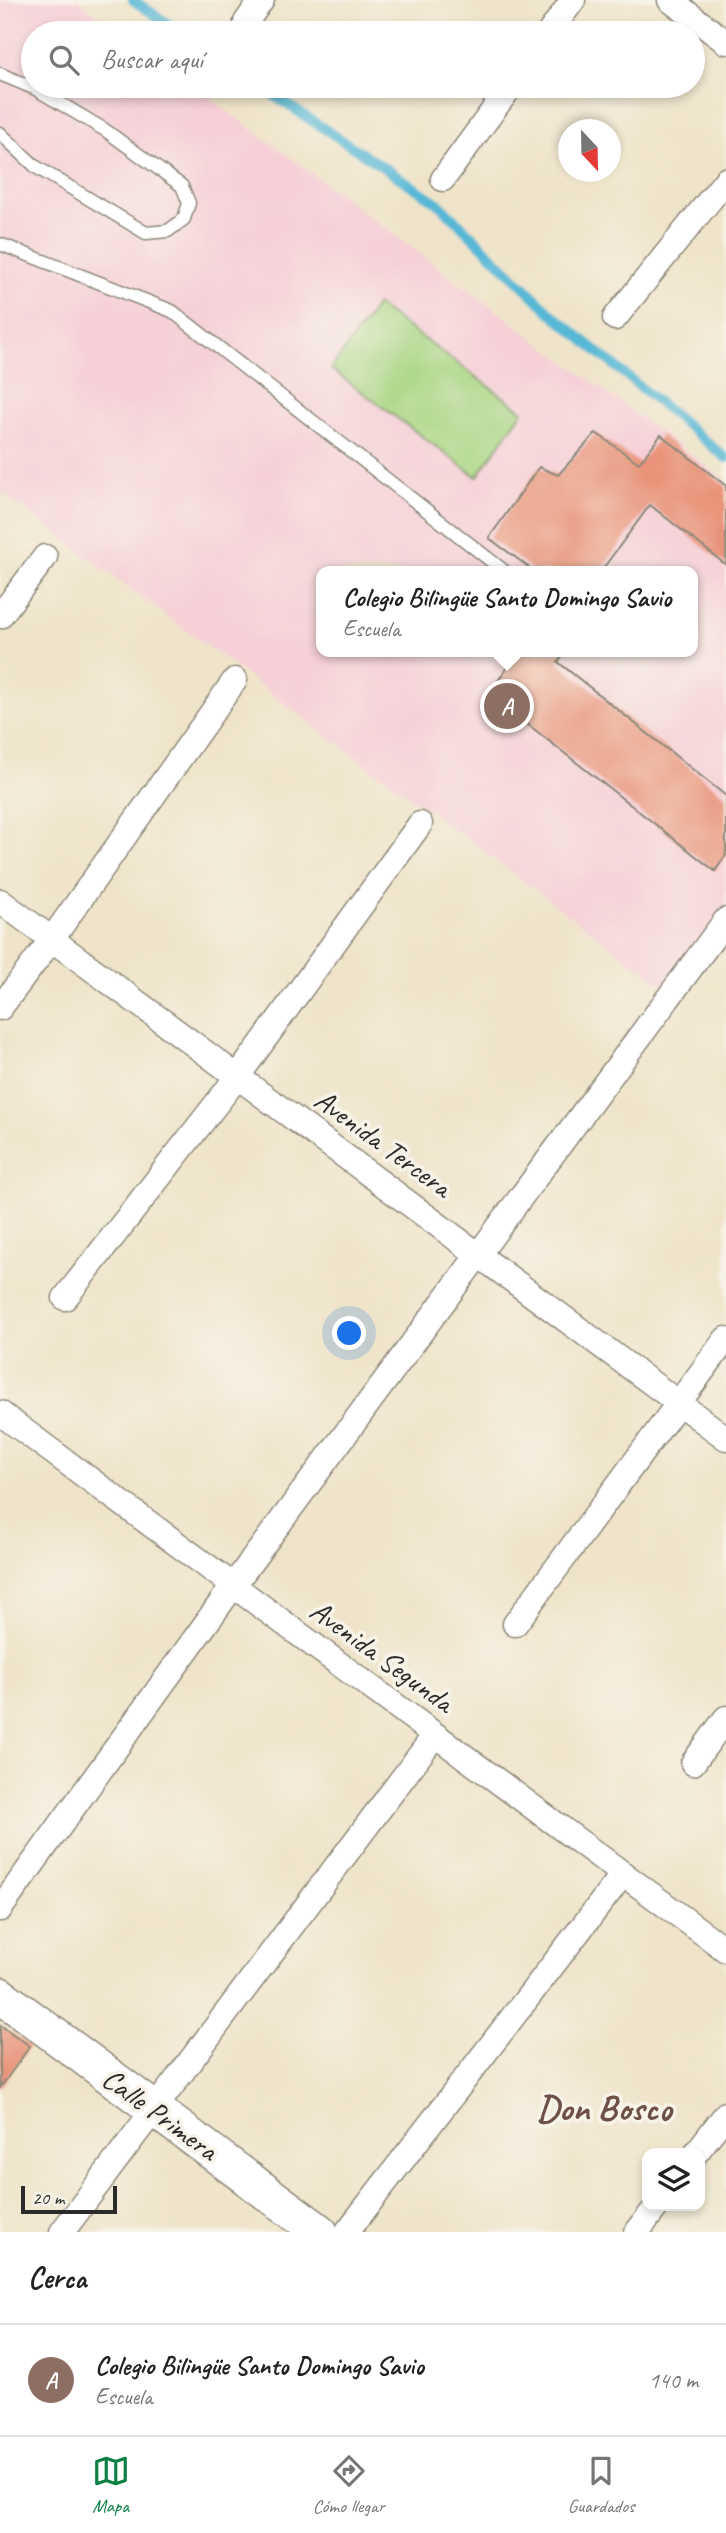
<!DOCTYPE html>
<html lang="es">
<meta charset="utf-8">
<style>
:root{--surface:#fff;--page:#f2f2f2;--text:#222;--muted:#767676;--line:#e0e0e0;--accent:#0b8043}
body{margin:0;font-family:Caveat,sans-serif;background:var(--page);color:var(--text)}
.controls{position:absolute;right:21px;bottom:21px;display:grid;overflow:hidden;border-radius:14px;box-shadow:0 4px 10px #0003}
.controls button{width:63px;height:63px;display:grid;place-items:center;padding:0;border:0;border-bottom:2px solid var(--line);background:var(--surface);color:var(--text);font:35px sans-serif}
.compass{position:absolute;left:558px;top:119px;width:63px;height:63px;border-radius:50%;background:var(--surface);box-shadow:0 4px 10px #0003;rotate:158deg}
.scale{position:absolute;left:21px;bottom:18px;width:96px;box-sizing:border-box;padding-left:7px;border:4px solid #2b2b2b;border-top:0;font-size:19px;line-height:24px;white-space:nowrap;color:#2b2b2b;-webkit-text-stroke:5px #f7f3e8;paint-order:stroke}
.you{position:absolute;left:350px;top:1334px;width:24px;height:24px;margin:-18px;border:5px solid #fff;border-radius:50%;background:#1a73e8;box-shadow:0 0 0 10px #1a73e833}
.badge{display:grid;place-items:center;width:46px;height:46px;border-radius:50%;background:var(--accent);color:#fff;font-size:23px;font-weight:700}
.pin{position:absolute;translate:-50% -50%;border:4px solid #fff;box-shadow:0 2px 7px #0006}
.popup{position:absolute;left:316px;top:566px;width:382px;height:91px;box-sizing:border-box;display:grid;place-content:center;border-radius:14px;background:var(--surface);filter:drop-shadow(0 2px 5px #0005);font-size:23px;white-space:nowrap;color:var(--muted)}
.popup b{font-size:26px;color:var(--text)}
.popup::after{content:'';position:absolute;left:50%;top:100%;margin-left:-14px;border:14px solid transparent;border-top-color:var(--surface)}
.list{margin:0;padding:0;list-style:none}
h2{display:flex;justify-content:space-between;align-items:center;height:91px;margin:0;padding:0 28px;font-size:30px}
h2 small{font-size:23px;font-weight:400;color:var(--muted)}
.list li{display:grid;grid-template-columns:46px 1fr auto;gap:21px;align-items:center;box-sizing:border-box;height:112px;padding:0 28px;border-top:2px solid var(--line)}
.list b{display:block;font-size:26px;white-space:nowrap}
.list p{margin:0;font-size:23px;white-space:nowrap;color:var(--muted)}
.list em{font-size:23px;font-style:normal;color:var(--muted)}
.icon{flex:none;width:38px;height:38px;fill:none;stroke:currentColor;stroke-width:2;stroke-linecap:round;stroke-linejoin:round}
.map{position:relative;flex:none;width:726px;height:2232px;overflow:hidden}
.search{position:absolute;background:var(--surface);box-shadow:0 4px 10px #0003;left:21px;right:21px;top:21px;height:77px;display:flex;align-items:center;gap:18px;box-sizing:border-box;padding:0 24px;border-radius:38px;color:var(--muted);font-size:26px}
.sheet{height:203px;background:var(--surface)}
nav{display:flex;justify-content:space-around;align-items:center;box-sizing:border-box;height:98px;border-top:2px solid var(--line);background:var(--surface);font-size:19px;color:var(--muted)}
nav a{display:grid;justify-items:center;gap:4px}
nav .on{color:var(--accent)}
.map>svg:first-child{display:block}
</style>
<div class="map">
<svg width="726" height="2232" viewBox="0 0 726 2232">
<rect width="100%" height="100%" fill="#f7f3e8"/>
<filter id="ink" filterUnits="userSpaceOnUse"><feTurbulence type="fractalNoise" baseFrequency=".0143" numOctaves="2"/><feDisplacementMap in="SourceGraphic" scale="14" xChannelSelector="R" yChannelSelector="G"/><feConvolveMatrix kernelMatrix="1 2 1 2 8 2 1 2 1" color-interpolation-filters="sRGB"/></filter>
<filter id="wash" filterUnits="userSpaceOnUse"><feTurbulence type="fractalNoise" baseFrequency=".00686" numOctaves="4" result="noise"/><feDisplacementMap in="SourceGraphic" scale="28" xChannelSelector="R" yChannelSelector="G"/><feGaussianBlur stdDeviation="1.57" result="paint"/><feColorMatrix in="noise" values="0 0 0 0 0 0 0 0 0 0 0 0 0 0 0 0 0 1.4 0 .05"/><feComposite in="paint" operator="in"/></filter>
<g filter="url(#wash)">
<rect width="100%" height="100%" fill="#efe4c9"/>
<path fill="#f6cfd7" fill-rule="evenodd" d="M0,0H78L123,33H33V86H194L726,481V921L668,989L0,492ZM322,571H692V652H322Z"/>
<polygon fill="#a9d683" stroke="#6a8057" stroke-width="2" points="377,305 523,411 477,477 331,369"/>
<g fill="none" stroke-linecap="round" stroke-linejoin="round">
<g stroke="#57b8d5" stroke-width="10">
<polyline points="133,0 182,33"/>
<polyline points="259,86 438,203 552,314 726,458"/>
</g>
</g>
<g id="blocks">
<g fill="#e9947a">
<polygon points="596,433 639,463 661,435 726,486 726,565 650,505 601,571 534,571 489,538 539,467 558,475"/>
<polygon points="518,652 566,652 558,662 726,796 726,855 715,871 489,694"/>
<polygon points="0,2025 30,2046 0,2088"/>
</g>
</g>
</g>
<g filter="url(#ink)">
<use href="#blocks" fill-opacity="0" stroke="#8d887a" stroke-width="2"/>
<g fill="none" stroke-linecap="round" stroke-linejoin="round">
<defs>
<g id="lane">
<polyline points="0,74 36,89 105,130 182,186 189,203 184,219 168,231 146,233 36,167 0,133"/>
<polyline points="0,244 172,311 504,571"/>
</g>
<g id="street">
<polyline points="670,0 726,42"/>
<polyline points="246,22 262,0"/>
<polyline points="549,33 573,0"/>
<polyline points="443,179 511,86"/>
<polyline points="615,318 726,180"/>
<polyline points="0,616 45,557"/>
<polyline points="0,901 726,1438"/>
<polyline points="0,1008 52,939 235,680"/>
<polyline points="65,1298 238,1076 420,824"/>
<polyline points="0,1413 726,1950"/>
<polyline points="515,1624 726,1339"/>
<polyline points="693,1763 726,1718"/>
<polyline points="0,1909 233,1586 726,920"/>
<polyline points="696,2153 726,2114"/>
<polyline points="62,2232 435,1735"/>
<polyline points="347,2232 623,1874"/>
<polyline points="637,2232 657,2206"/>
</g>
<polyline id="secondary" points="0,1995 320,2232"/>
</defs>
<use href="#lane" stroke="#8d887a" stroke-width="15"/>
<use href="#street" stroke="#8d887a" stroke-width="27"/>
<use href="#secondary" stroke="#8d887a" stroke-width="38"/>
<use href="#lane" stroke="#fff" stroke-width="12"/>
<use href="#street" stroke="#fff" stroke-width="24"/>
<use href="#secondary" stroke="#fff" stroke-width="35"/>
</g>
</g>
<g text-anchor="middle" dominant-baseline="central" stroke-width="7" stroke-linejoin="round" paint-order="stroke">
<g font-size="30" fill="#2b2b2b" stroke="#f7f3e8">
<text transform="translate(383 1143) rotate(36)">Avenida Tercera</text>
<text transform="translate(382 1656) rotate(36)">Avenida Segunda</text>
<text transform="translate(160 2114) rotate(36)">Calle Primera</text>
</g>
<g font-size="37" font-weight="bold" fill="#6e5047" stroke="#f7f3e8">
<text x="604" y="2107">Don Bosco</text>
</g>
</g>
</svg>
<div class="controls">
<button><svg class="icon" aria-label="layers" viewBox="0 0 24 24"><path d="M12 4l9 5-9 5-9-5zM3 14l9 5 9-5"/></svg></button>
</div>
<svg class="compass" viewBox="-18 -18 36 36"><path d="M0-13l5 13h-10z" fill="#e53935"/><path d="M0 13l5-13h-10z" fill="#767676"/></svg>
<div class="scale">20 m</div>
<div class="you"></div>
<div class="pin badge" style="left:507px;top:706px;background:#8d6e63">A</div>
<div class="popup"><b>Colegio Bilingüe Santo Domingo Savio</b>Escuela</div>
<div class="search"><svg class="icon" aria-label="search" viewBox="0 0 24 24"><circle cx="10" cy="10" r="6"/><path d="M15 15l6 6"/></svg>Buscar aquí</div>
</div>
<section class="sheet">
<h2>Cerca<small></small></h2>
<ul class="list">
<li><span class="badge" style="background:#8d6e63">A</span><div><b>Colegio Bilingüe Santo Domingo Savio</b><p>Escuela</p></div><em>140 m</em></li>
</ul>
</section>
<nav>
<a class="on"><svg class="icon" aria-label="map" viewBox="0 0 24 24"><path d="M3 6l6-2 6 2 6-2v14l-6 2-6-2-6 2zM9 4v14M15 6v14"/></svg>Mapa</a>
<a><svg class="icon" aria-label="directions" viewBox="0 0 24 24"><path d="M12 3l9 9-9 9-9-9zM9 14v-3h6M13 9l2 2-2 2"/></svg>Cómo llegar</a>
<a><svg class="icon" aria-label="saved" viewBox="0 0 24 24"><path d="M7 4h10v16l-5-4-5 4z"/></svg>Guardados</a>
</nav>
